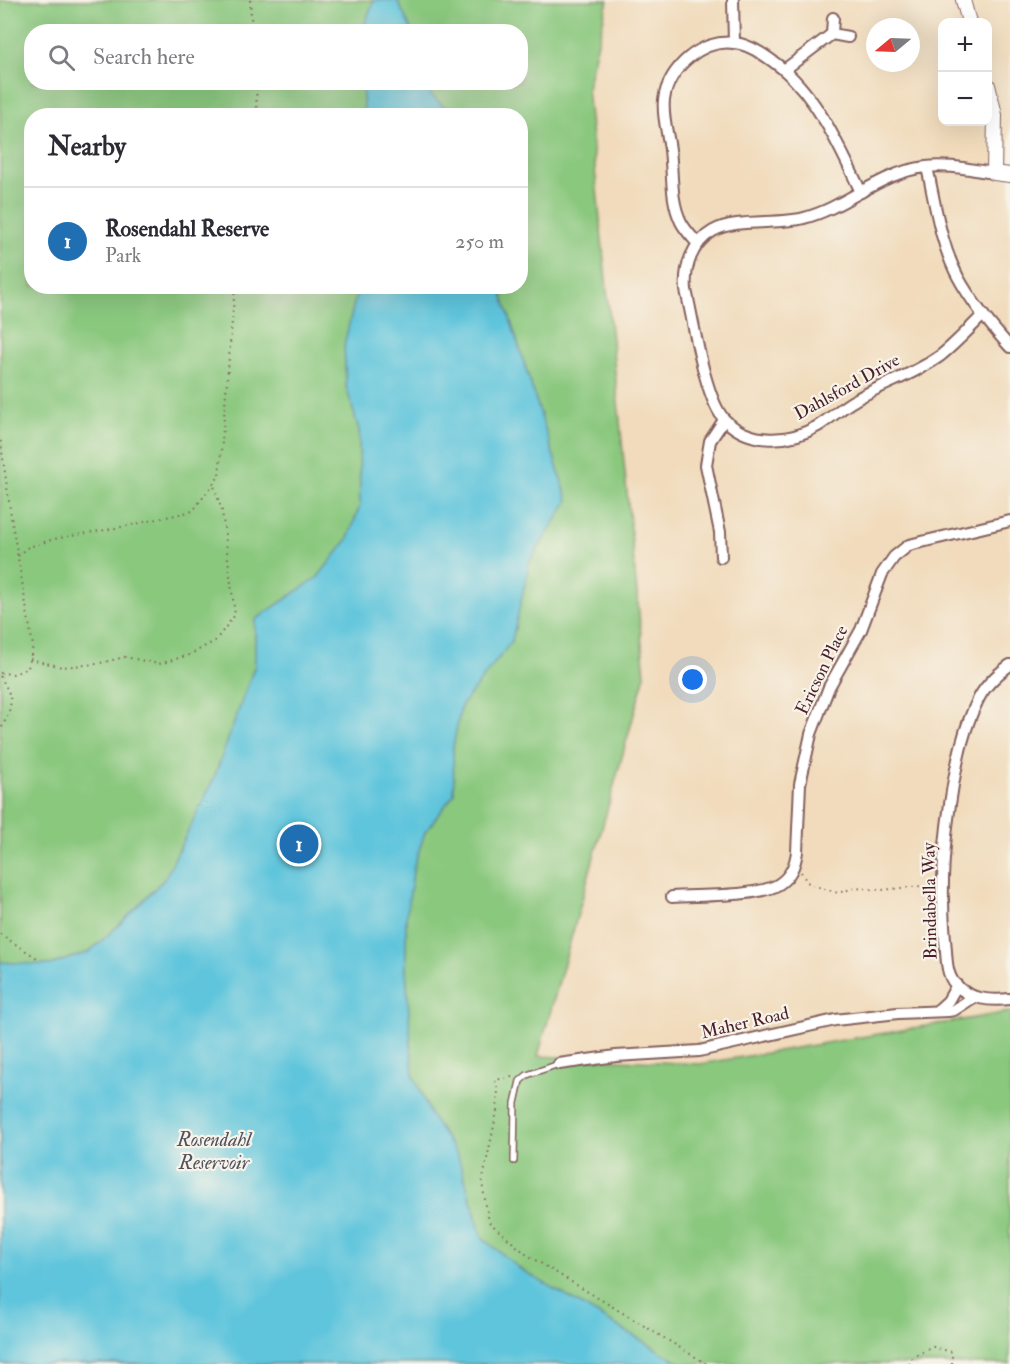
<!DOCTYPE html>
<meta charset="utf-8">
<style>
:root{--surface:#fff;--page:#f2f2f3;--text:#2b2b33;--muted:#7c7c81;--line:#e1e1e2;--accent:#1f6fb2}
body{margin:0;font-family:"IM FELL Double Pica",serif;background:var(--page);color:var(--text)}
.controls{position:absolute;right:18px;top:18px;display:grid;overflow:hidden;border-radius:12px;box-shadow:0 6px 24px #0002}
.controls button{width:54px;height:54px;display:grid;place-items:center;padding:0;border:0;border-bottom:2px solid var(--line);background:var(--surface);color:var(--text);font:30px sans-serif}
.compass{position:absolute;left:866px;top:18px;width:54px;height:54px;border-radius:50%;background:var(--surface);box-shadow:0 6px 24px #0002;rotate:251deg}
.you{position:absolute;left:693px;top:680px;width:21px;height:21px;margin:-15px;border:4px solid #fff;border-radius:50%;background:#1a73e8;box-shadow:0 0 0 9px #1a73e833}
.badge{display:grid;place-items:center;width:39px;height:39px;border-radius:50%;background:var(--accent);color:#fff;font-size:20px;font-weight:700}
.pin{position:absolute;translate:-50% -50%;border:3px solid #fff;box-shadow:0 2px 6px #0006}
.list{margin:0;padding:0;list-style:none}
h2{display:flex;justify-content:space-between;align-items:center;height:78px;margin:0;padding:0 24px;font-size:26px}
h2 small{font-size:20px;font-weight:400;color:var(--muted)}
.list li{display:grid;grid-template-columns:39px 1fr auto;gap:18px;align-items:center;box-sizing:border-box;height:108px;padding:0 24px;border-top:2px solid var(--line)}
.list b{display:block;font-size:22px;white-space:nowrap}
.list p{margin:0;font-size:20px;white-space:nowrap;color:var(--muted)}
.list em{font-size:20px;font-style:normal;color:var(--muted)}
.icon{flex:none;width:33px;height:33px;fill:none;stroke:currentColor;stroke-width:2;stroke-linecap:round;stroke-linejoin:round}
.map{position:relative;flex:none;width:1010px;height:1364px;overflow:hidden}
.search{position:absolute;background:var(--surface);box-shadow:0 6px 24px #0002;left:24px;top:24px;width:504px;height:66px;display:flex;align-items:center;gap:15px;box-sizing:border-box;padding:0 21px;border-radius:24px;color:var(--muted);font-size:22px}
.panel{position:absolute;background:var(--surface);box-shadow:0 6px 24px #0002;left:24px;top:108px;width:504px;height:186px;border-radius:24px}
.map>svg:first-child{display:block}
</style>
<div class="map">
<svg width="1010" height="1364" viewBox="0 0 1010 1364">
<rect width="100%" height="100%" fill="#f7f3e8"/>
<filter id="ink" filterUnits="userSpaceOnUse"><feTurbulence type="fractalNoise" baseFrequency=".0167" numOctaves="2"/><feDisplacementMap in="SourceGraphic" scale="12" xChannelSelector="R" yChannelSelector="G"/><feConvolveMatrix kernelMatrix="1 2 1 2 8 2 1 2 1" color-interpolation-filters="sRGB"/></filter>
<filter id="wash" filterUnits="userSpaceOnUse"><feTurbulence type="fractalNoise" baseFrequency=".008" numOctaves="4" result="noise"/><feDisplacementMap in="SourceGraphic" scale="24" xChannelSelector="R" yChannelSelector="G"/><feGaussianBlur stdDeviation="1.35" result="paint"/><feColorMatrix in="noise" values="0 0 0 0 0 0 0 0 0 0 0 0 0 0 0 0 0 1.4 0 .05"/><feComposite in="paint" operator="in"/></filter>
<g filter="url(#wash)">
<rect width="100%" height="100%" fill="#f1dbbc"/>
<path fill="#8ac87e" stroke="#6a7454" stroke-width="1.5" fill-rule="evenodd" d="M0,0H608L587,88L645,675L538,1056L700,1064L1010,1012V1364H0ZM32,32H520V82H32ZM32,116H520V286H32Z"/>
<g fill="#5ec5dc" stroke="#547284" stroke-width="1.5">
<polygon points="374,0 397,0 412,31 362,31"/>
<polygon points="362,83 428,83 431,95 453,115 364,115"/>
<polygon points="358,287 500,287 568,501 530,561 512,641 461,706 453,747 454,794 425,832 414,866 406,919 406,969 413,1074 431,1116 458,1156 482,1237 520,1269 682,1364 0,1364 0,962 50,965 89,952 123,921 165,878 214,778 255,665 255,620 318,577 348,539 360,505 359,430 346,386 344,345"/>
</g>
</g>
<g filter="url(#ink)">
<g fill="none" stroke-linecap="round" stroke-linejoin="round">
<defs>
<polyline id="service" points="514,1161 515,1103 520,1081 527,1075 559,1064"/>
<g id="minor">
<polyline points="733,0 734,43"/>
<polyline points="833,18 832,34 848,37"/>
<polyline points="784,70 832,34"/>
<path d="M927,167C935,203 940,243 958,277C972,303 991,326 1010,347"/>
<path d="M698,244C692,237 685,230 681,222C670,200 673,173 670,150C668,133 662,117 664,100C668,68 702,38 735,43C752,45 770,59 783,69C819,100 841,150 861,192"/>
<path d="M983,315C969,329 955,344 940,356C914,375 882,384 855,400C842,407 831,418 818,426C789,443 750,445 725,420C705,401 693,319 686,290C684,267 692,243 713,231C735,218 778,225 804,218C847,207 880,172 926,167C948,164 972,170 994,173"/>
<polyline points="721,557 720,532 706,465 710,441 724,420"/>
<path d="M1010,665C996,675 984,686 977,702C964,728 958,757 953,785C944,839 940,885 945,940C947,954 945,973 955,984C970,1000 990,1001 1010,999"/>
<path d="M672,897C697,895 760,897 779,884C791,876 795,865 797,852L800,784L811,734L829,687L861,630L882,574L894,557L909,545L1010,521"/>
<polyline points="937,1011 948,1001 957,985"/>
<polyline points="559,1064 616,1056 699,1051 835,1020 898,1013 948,1011 954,1010 974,997"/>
</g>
<g id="tertiary">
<polyline points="963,0 969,22"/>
<polyline points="988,85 995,115 994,173 1010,175"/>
</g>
</defs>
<use href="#service" stroke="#84615e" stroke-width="8"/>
<use href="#minor" stroke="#84615e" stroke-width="14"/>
<use href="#tertiary" stroke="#84615e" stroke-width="16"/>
<g stroke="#84615e" stroke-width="2" stroke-dasharray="1.5 4.5" stroke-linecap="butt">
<polyline points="250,0 252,32"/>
<polyline points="256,82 257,116"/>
<polyline points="18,556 26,548 54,539 122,527 193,511 219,476 235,286"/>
<polyline points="30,659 62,667 96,664 125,657 159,664 189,655 215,641 235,615 222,511 213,483"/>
<polyline points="0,673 14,674 28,668 33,646 12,523 0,437"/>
<path d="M0,676C15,701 13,705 0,731"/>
<polyline points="801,872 807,882 812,885 838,893 854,888 882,890 921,886 934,889"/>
<polyline points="0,934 37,958"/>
<polyline points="512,1077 495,1080 498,1089 497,1111 482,1183 489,1222 527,1255 707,1364"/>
<polyline points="909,1364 913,1357 933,1347 952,1352 952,1364"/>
</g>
<use href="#service" stroke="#fff" stroke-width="5"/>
<use href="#minor" stroke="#fff" stroke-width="10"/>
<use href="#tertiary" stroke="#fff" stroke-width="14"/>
</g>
</g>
<g text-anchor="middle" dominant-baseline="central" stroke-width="4.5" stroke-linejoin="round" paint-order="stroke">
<g font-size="18" fill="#4a1f2b" stroke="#f7f3e8">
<text transform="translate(847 387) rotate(-29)">Dahlsford Drive</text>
<text transform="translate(822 670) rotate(-64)">Ericson Place</text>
<text transform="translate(930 901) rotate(-91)">Brindabella Way</text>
<text transform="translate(745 1023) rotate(-13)">Maher Road</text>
</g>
<g font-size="20" font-style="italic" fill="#505160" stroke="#f7f3e8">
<text x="214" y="1139">Rosendahl<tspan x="214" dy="23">Reservoir</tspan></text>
</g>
</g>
</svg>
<div class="controls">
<button>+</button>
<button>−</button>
</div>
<svg class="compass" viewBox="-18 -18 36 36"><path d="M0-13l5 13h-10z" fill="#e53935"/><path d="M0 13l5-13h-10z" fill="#7c7c81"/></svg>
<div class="you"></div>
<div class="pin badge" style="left:299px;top:844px">1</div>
<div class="search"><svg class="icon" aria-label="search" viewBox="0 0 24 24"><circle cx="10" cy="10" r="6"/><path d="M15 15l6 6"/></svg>Search here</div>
<section class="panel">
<h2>Nearby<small></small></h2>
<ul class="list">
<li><span class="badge">1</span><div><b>Rosendahl Reserve</b><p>Park</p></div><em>250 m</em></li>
</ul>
</section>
</div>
